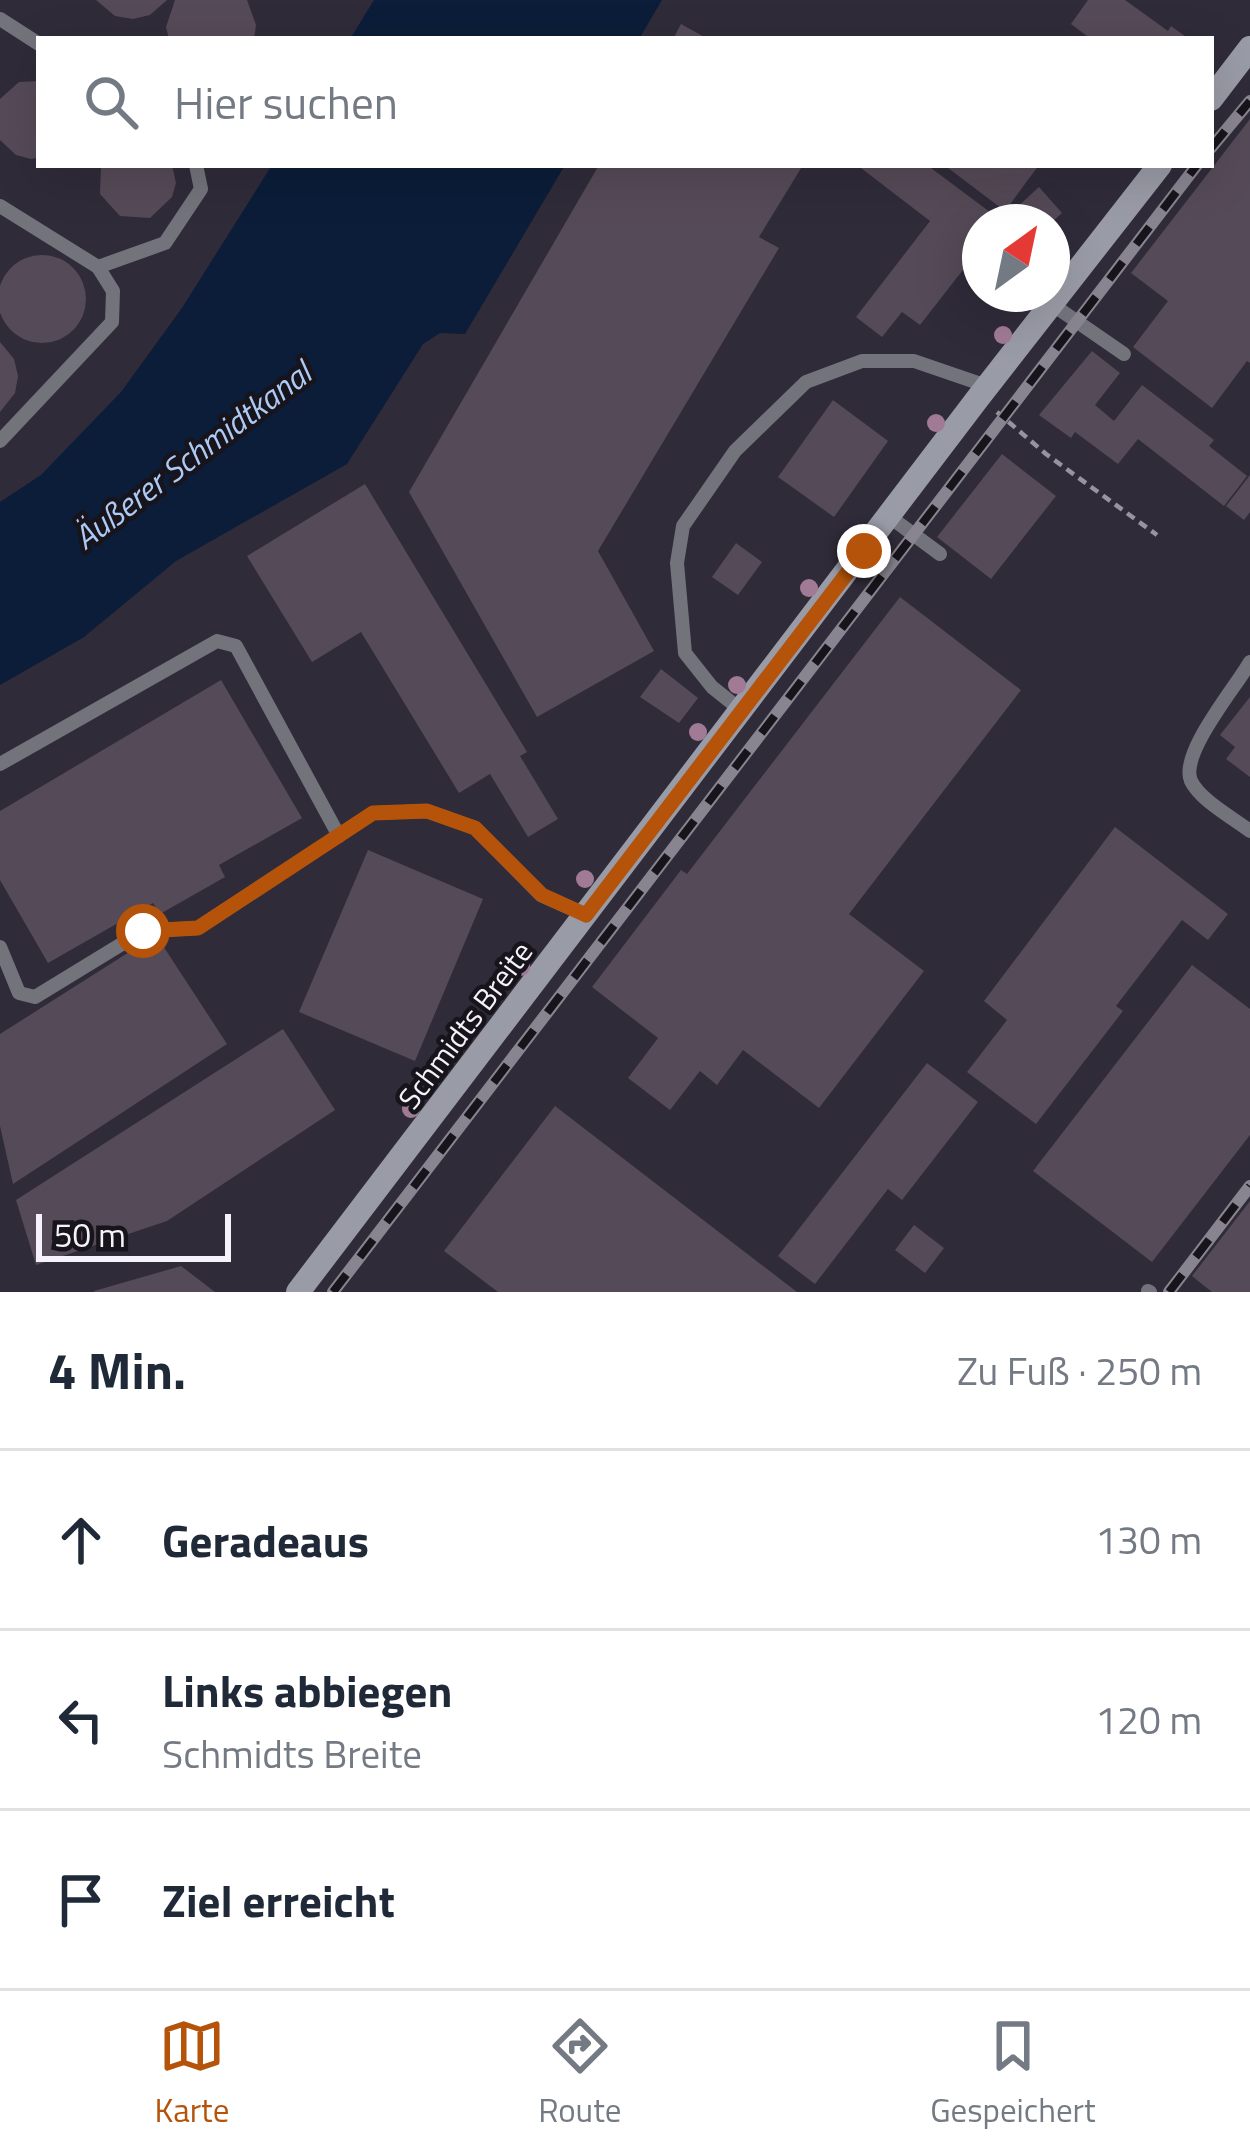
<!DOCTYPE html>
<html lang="de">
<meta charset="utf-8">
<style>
:root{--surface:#fff;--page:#f6f6f7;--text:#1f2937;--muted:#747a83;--line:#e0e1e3;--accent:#b45309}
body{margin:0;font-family:"Titillium Web",sans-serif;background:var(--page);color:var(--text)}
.compass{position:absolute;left:962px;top:204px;width:108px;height:108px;border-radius:50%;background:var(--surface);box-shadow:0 12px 48px #0002;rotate:33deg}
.scale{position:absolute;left:36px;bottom:30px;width:195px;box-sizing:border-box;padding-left:12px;border:6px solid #f5f2fb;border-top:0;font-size:33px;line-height:42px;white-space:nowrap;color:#f5f2fb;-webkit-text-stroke:9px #17151b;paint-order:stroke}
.stop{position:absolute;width:36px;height:36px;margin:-27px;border:9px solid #b45309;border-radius:50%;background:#fff}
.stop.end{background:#b45309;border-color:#fff;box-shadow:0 3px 12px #0008}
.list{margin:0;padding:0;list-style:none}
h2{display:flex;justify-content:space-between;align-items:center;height:156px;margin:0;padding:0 48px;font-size:51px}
h2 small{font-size:39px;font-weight:400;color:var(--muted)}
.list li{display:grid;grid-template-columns:78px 1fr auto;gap:36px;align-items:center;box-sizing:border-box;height:180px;padding:0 48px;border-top:3px solid var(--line)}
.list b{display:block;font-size:45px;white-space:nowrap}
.list p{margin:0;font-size:39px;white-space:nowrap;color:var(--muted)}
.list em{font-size:39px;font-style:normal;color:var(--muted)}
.icon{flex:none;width:66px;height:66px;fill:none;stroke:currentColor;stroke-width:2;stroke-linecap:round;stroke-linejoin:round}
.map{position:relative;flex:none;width:1250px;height:1292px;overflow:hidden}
.search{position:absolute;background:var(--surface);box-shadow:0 12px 48px #0002;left:36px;right:36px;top:36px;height:132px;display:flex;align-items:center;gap:30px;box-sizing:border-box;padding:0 42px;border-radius:0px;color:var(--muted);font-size:45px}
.sheet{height:696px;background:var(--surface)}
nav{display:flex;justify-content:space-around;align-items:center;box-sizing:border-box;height:168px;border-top:3px solid var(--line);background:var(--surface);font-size:33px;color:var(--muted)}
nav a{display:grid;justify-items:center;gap:6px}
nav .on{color:var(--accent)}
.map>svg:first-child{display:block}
</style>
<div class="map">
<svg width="1250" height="1292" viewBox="0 0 1250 1292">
<rect width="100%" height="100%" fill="#302b39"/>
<g fill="#0b1d38">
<polygon points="374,0 662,0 639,39 350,39"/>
<polygon points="272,165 565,165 465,334 440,333 423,344 347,464 176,561 84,637 0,685 0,502 41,475 121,392 182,308"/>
</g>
<g fill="#554a57">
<polygon points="96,0 167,0 150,15 133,19 115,16"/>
<polygon points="175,0 247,0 256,25 254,39 169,39 166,27"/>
<polygon points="1088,0 1125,0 1168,31 1171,26 1189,39 1091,39 1071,24"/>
<polygon points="681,24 708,39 673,39"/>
<polygon points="39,81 39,158 31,159 16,155 0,140 0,99 19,82"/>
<polygon points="1250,119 1250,363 1247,361 1212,408 1133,347 1168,301 1131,273"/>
<polygon points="101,165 172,165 176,183 172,197 150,218 120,216 100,194"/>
<polygon points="599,165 803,165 759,237 779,248 598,551 654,651 537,717 409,492"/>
<polygon points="857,165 927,165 1002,221 1039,187 1062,213 1052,222 980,222 980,248 920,325 902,312 882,337 856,317 930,221"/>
<polygon points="944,165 1039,165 1005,211"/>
<circle cx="42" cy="299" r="44"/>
<polygon points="0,342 14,359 18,376 15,393 0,412"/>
<polygon points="1092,351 1120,373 1095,405 1114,421 1142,385 1214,440 1209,446 1247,476 1224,506 1138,439 1118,464 1075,432 1071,438 1039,415"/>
<polygon points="833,400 888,441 834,517 778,477"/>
<polygon points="1002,454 1056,496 991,579 937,537"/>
<polygon points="1250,475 1250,512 1244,520 1226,506"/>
<polygon points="365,484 527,752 520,756 558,819 528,837 490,774 459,793 361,632 312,662 247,556"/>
<polygon points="736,543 762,562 738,595 712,577"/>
<polygon points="900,597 1021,690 849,914 924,971 819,1108 743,1050 717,1085 700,1071 670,1110 628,1078 658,1038 592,987 681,870 687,874"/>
<polygon points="661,669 698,698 679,723 640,697"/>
<polygon points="221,680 302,818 219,865 225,877 160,914 153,903 48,963 0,880 0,811"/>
<polygon points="1250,697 1250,777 1226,759 1235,747 1220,735"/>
<polygon points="1115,827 1228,914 1208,940 1182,920 1116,1006 1123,1011 1036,1124 967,1072 1007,1020 984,1001"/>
<polygon points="368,850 483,899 415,1061 299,1012"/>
<polygon points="156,935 227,1044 13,1184 0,1126 0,1034"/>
<polygon points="1192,965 1250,1009 1250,1135 1152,1262 1033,1171"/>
<polygon points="283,1029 335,1110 167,1221 36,1265 16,1200"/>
<polygon points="927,1063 978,1102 902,1200 888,1189 815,1284 778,1256"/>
<polygon points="555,1106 797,1292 498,1292 444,1251"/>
<polygon points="1250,1201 1250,1292 1212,1292 1192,1276"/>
<polygon points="914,1225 944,1248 925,1273 895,1250"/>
<polygon points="181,1266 215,1292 94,1292 94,1291"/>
</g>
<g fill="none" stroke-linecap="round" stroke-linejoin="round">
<polyline stroke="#97939f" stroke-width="4.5" stroke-dasharray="9 6" stroke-linecap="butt" points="997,412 1046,454 1157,535"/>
<g stroke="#73747b" stroke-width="14">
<polyline points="0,19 39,44"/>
<polyline points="0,206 98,267 165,243 201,189 196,165"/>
<polyline points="1053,305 1124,354"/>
<polyline points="0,441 112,322 113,291 98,267"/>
<polyline points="890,517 940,554"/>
<path d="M1250,662C1236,687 1179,754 1191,781C1200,800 1233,818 1250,831"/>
<polyline points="742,711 712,687 685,653 677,563 683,526 735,451 806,382 862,361 914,361 987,386"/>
<polyline points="0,764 217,641 236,646 339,836"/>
<polyline points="0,947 19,993 35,997 143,931 198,928 373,813 427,811 475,828 541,895 586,915"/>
<polyline points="1148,1291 1150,1292"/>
</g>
<g stroke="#999ba6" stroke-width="24">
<polyline points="1211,99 1250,48"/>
<polyline points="298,1292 978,398 1160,165"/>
</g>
<defs>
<g id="rail">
<polyline points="1211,148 1250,101"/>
<polyline points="333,1292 1197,165"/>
<polyline points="1169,1292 1250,1186"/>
</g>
</defs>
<use href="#rail" stroke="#898590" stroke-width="12"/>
<use href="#rail" stroke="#17151b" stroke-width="8" stroke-dasharray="22" stroke-linecap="butt"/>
</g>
<g fill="#a17b96">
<circle cx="1003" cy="335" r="9"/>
<circle cx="936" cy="423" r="9"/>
<circle cx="809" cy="588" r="9"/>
<circle cx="737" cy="685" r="9"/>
<circle cx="698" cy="732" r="9"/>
<circle cx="585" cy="879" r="9"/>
<circle cx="521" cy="967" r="9"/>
<circle cx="411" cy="1109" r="9"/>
</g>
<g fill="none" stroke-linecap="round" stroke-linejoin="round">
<polyline stroke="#b45309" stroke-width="15" points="143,931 198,928 373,813 427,811 475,828 542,895 586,915 864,551"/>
</g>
<g text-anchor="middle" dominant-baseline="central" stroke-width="9" stroke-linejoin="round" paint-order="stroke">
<g font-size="30" fill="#f5f2fb" stroke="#17151b">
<text transform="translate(465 1025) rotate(-53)">Schmidts Breite</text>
</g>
<g font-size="33" font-style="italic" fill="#adcaf6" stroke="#17151b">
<text transform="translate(192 455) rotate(-37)">Äußerer Schmidtkanal</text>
</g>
</g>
</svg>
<svg class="compass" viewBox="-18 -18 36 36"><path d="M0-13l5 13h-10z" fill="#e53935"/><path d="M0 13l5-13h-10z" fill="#747a83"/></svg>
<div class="scale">50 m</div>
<div class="stop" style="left:143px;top:931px"></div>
<div class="stop end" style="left:864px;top:551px"></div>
<div class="search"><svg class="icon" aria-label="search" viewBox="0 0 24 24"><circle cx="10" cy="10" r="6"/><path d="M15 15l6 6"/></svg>Hier suchen</div>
</div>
<section class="sheet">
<h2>4 Min.<small>Zu Fuß · 250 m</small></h2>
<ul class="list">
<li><svg class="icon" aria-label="ahead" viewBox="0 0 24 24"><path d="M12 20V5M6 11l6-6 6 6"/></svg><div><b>Geradeaus</b></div><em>130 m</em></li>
<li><svg class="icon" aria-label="left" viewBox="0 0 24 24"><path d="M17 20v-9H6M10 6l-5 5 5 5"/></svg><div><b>Links abbiegen</b><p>Schmidts Breite</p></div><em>120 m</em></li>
<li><svg class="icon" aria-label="arrive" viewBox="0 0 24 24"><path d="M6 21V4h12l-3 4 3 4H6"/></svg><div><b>Ziel erreicht</b></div></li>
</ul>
</section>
<nav>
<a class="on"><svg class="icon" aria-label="map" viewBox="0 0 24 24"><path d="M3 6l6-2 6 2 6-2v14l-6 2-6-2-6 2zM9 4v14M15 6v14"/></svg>Karte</a>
<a><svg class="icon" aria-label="directions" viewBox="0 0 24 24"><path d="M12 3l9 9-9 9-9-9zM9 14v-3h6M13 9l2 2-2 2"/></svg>Route</a>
<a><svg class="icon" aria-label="saved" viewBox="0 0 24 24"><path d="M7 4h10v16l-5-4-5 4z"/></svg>Gespeichert</a>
</nav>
